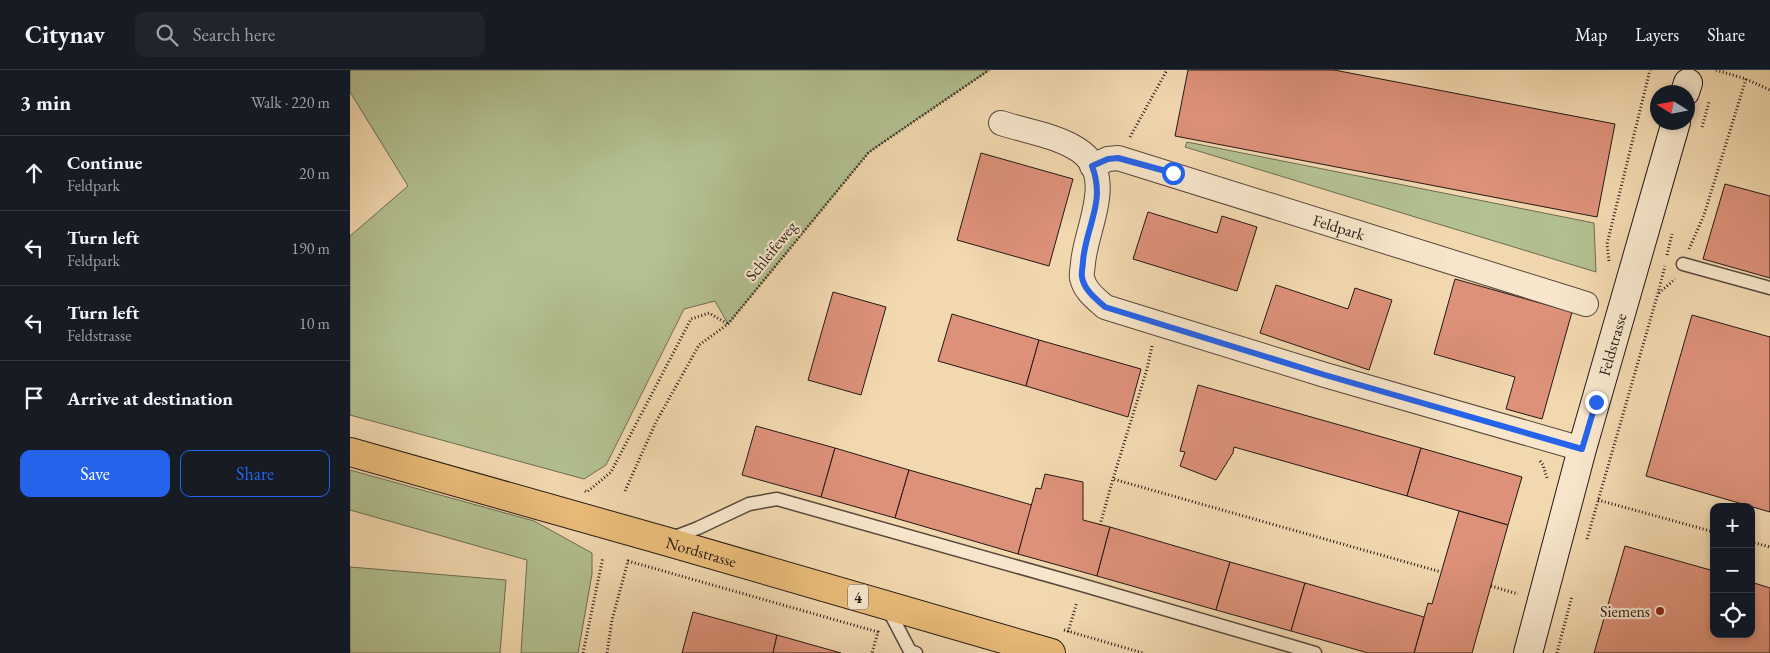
<!DOCTYPE html>
<meta charset="utf-8">
<style>
:root{--surface:#171b24;--page:#20242c;--text:#f1f3f6;--muted:#9ea1a6;--line:#363941;--accent:#2563eb}
body{margin:0;font-family:"EB Garamond",serif;background:var(--page);color:var(--text)}
.controls{position:absolute;right:15px;bottom:15px;display:grid;overflow:hidden;border-radius:10px;box-shadow:0 2px 8px #0003}
.controls button{width:45px;height:45px;display:grid;place-items:center;padding:0;border:0;border-bottom:1px solid var(--line);background:var(--surface);color:var(--text);font:25px sans-serif}
.compass{position:absolute;left:1300px;top:15px;width:45px;height:45px;border-radius:50%;background:var(--surface);box-shadow:0 2px 8px #0003;rotate:281deg}
.stop{position:absolute;width:15px;height:15px;margin:-11px;border:4px solid #2563eb;border-radius:50%;background:#fff}
.stop.end{background:#2563eb;border-color:#fff;box-shadow:0 1px 5px #0008}
.list{margin:0;padding:0;list-style:none}
h2{display:flex;justify-content:space-between;align-items:center;height:65px;margin:0;padding:0 20px;font-size:21px}
h2 small{font-size:16px;font-weight:400;color:var(--muted)}
.list li{display:grid;grid-template-columns:32px 1fr auto;gap:15px;align-items:center;box-sizing:border-box;height:75px;padding:0 20px;border-top:1px solid var(--line)}
.list b{display:block;font-size:19px;white-space:nowrap}
.list p{margin:0;font-size:16px;white-space:nowrap;color:var(--muted)}
.list em{font-size:16px;font-style:normal;color:var(--muted)}
.actions{display:flex;gap:10px;padding:15px 20px}
.actions a{flex:1;padding:11px 0;border:1px solid var(--accent);border-radius:10px;text-align:center;font-size:18px;color:var(--accent)}
.actions .main{background:var(--accent);color:#fff}
.icon{flex:none;width:28px;height:28px;fill:none;stroke:currentColor;stroke-width:2;stroke-linecap:round;stroke-linejoin:round}
.map{position:relative;flex:none;width:1420px;height:583px;overflow:hidden}
header{display:flex;align-items:center;gap:30px;box-sizing:border-box;height:70px;padding:0 25px;background:var(--surface);border-bottom:1px solid var(--line)}
header strong{font-size:24px}
nav{display:flex;gap:28px;margin-inline-start:auto;font-size:18px}
.search{width:350px;height:45px;background:var(--page);display:flex;align-items:center;gap:12px;box-sizing:border-box;padding:0 18px;border-radius:10px;color:var(--muted);font-size:19px}
main{display:flex}
aside{flex:1;background:var(--surface)}
.map>svg:first-child{display:block}
</style>
<header>
<strong>Citynav</strong>
<div class="search"><svg class="icon" aria-label="search" viewBox="0 0 24 24"><circle cx="10" cy="10" r="6"/><path d="M15 15l6 6"/></svg>Search here</div>
<nav><a>Map</a><a>Layers</a><a>Share</a></nav>
</header>
<main>
<aside>
<h2>3 min<small>Walk · 220 m</small></h2>
<ul class="list">
<li><svg class="icon" aria-label="ahead" viewBox="0 0 24 24"><path d="M12 20V5M6 11l6-6 6 6"/></svg><div><b>Continue</b><p>Feldpark</p></div><em>20 m</em></li>
<li><svg class="icon" aria-label="left" viewBox="0 0 24 24"><path d="M17 20v-9H6M10 6l-5 5 5 5"/></svg><div><b>Turn left</b><p>Feldpark</p></div><em>190 m</em></li>
<li><svg class="icon" aria-label="left" viewBox="0 0 24 24"><path d="M17 20v-9H6M10 6l-5 5 5 5"/></svg><div><b>Turn left</b><p>Feldstrasse</p></div><em>10 m</em></li>
<li><svg class="icon" aria-label="arrive" viewBox="0 0 24 24"><path d="M6 21V4h12l-3 4 3 4H6"/></svg><div><b>Arrive at destination</b></div></li>
</ul>
<div class="actions"><a class="main">Save</a><a>Share</a></div>
</aside>
<div class="map">
<svg width="1420" height="583" viewBox="0 0 1420 583">
<rect width="100%" height="100%" fill="#f2d8af"/>
<filter id="stains"><feTurbulence type="fractalNoise" baseFrequency=".004" numOctaves="4"/><feColorMatrix values="0 0 0 0 .2 0 0 0 0 .09 0 0 0 0 .02 0 0 0 .5 -.17"/></filter>
<radialGradient id="worn" r=".72"><stop offset=".6" stop-color="#630" stop-opacity="0"/><stop offset="1" stop-color="#630" stop-opacity=".3"/></radialGradient>
<g fill="#b3c090" stroke="#6c6c52">
<polygon points="0,0 639,0 519,82 378,254 365,231 334,239 256,395 234,409 0,345 0,166 58,116 0,22"/>
<polygon points="837,72 1244,153 1246,202 835,77"/>
<polygon points="0,400 184,451 242,483 242,504 228,583 171,583 177,490 0,440"/>
<polygon points="0,497 156,510 150,583 0,583"/>
</g>
<g fill="#dd9179" stroke="#241814">
<polygon points="838,0 984,0 1265,54 1247,147 825,66"/>
<polygon points="631,83 723,109 699,196 607,170"/>
<polygon points="1375,114 1420,126 1420,208 1353,189"/>
<polygon points="798,142 867,163 872,146 907,157 887,221 783,189"/>
<polygon points="1105,209 1222,242 1192,349 1156,339 1165,307 1084,284"/>
<polygon points="926,215 998,239 1005,218 1042,230 1019,300 910,263"/>
<polygon points="483,222 536,237 511,325 458,310"/>
<polygon points="602,244 689,270 676,316 588,291"/>
<polygon points="1342,245 1420,267 1420,442 1296,406"/>
<polygon points="689,270 791,299 778,347 676,316"/>
<polygon points="848,315 1071,378 1057,426 884,377 883,383 866,410 830,396 835,382 830,381"/>
<polygon points="406,356 485,378 471,427 392,405"/>
<polygon points="485,378 559,400 545,448 471,427"/>
<polygon points="1071,378 1172,407 1158,455 1057,426"/>
<polygon points="559,400 682,435 668,484 545,448"/>
<polygon points="695,404 733,412 733,450 760,457 747,506 668,484 686,418 691,419"/>
<polygon points="1109,441 1158,455 1122,583 1064,583 1078,533 1082,534"/>
<polygon points="760,457 880,492 866,540 747,506"/>
<polygon points="1275,476 1364,501 1364,564 1401,564 1401,512 1420,518 1420,583 1244,583"/>
<polygon points="880,492 955,513 941,561 866,540"/>
<polygon points="955,513 1074,547 1064,583 1018,583 941,561"/>
<polygon points="343,542 427,565 423,583 332,583"/>
<polygon points="427,565 491,583 423,583"/>
</g>
<g fill="none" stroke-linecap="round" stroke-linejoin="round">
<defs>
<g id="lane">
<polyline points="1333,194 1420,218"/>
<polyline points="322,468 348,458 399,434 427,429 732,515 965,583"/>
<polyline points="537,537 560,581 566,583"/>
</g>
<g id="street">
<path d="M651,53C675,61 705,65 727,79C768,104 736,157 733,193C733,197 731,203 732,208C735,221 746,229 755,237L975,305L1232,379"/>
<path id="s1" d="M742,96L758,89L768,88L1236,234"/>
</g>
<g id="secondary">
<polyline points="1335,22 1338,13"/>
<path id="s2" d="M1178,583L1232,379L1326,52"/>
</g>
<g id="primary">
<path id="s3" d="M0,382L315,471L701,583"/>
</g>
</defs>
<use href="#lane" stroke="#58483b" stroke-width="15"/>
<use href="#street" stroke="#58483b" stroke-width="26"/>
<use href="#secondary" stroke="#241814" stroke-width="30"/>
<use href="#primary" stroke="#241814" stroke-width="30"/>
<g stroke="#241814" stroke-width="3" stroke-dasharray="1 2.5" stroke-linecap="butt">
<polyline points="1366,0 1396,9 1420,20"/>
<polyline points="1352,57 1359,32"/>
<polyline points="780,67 817,0"/>
<polyline points="1339,179 1354,145 1396,9"/>
<polyline points="1317,185 1322,164"/>
<polyline points="1259,191 1257,174 1300,0"/>
<polyline points="1309,223 1325,209"/>
<polyline points="802,276 797,299 763,409 1091,502"/>
<polyline points="1190,391 1193,395 1197,408"/>
<polyline points="235,421 237,422 261,402 341,249 359,243 378,254"/>
<polyline points="275,421 306,352 349,275 378,254 519,82 639,0"/>
<polyline points="1248,430 1364,462"/>
<polyline points="750,455 763,409"/>
<polyline points="1237,469 1308,223 1315,196"/>
<polyline points="1401,472 1420,477"/>
<polyline points="1141,516 1168,524"/>
<polyline points="714,560 793,583"/>
<polyline points="718,562 727,532"/>
<polyline points="233,583 253,487"/>
<polyline points="257,583 262,550 278,491 528,562 522,583"/>
<polyline points="1207,583 1222,526"/>
</g>
<use href="#lane" stroke="#f7e6cb" stroke-width="12"/>
<use href="#street" stroke="#f7e6cb" stroke-width="24"/>
<use href="#secondary" stroke="#f7e6cb" stroke-width="28"/>
<use href="#primary" stroke="#e9bc78" stroke-width="28"/>
</g>
<g fill="none" stroke-linecap="round" stroke-linejoin="round">
<path stroke="#2563eb" stroke-width="6" d="M823,103L768,88L758,89L742,96C756,132 736,156 733,191C733,196 731,203 732,207C734,220 746,229 755,237L975,305L1232,379L1246,332"/>
</g>
<circle fill="#8f2418" stroke="#f7e6cb" stroke-width="2" cx="1310" cy="541" r="5"/>
<g text-anchor="middle" dominant-baseline="central" stroke-width="4.5" stroke-linejoin="round" paint-order="stroke">
<rect fill="#f7e6cb" stroke="#63564b" stroke-width="1" x="498" y="514.5" width="20" height="25" rx="4"/>
<g font-size="15" font-weight="bold" fill="#241814">
<text x="508" y="527">4</text>
</g>
<g font-size="16" fill="#241814" stroke="#f7e6cb">
<text stroke="none"><textPath href="#s1" startOffset="259">Feldpark</textPath></text>
<text transform="translate(421 181) rotate(-51)">Schleifeweg</text>
<text stroke="none"><textPath href="#s2" startOffset="320">Feldstrasse</textPath></text>
<text stroke="none"><textPath href="#s3" startOffset="365">Nordstrasse</textPath></text>
</g>
<g font-size="16" fill="#241814" stroke="#f7e6cb" text-anchor="end">
<text x="1300" y="541">Siemens</text>
</g>
</g>
<rect width="100%" height="100%" filter="url(#stains)"/>
<rect width="100%" height="100%" fill="url(#worn)"/>
</svg>
<div class="controls">
<button>+</button>
<button>−</button>
<button><svg class="icon" aria-label="locate" viewBox="0 0 24 24"><circle cx="12" cy="12" r="6"/><path d="M12 2v4M12 18v4M2 12h4M18 12h4"/></svg></button>
</div>
<svg class="compass" viewBox="-18 -18 36 36"><path d="M0-13l5 13h-10z" fill="#e53935"/><path d="M0 13l5-13h-10z" fill="#9ea1a6"/></svg>
<div class="stop" style="left:823px;top:103px"></div>
<div class="stop end" style="left:1246px;top:332px"></div>
</div>
</main>
